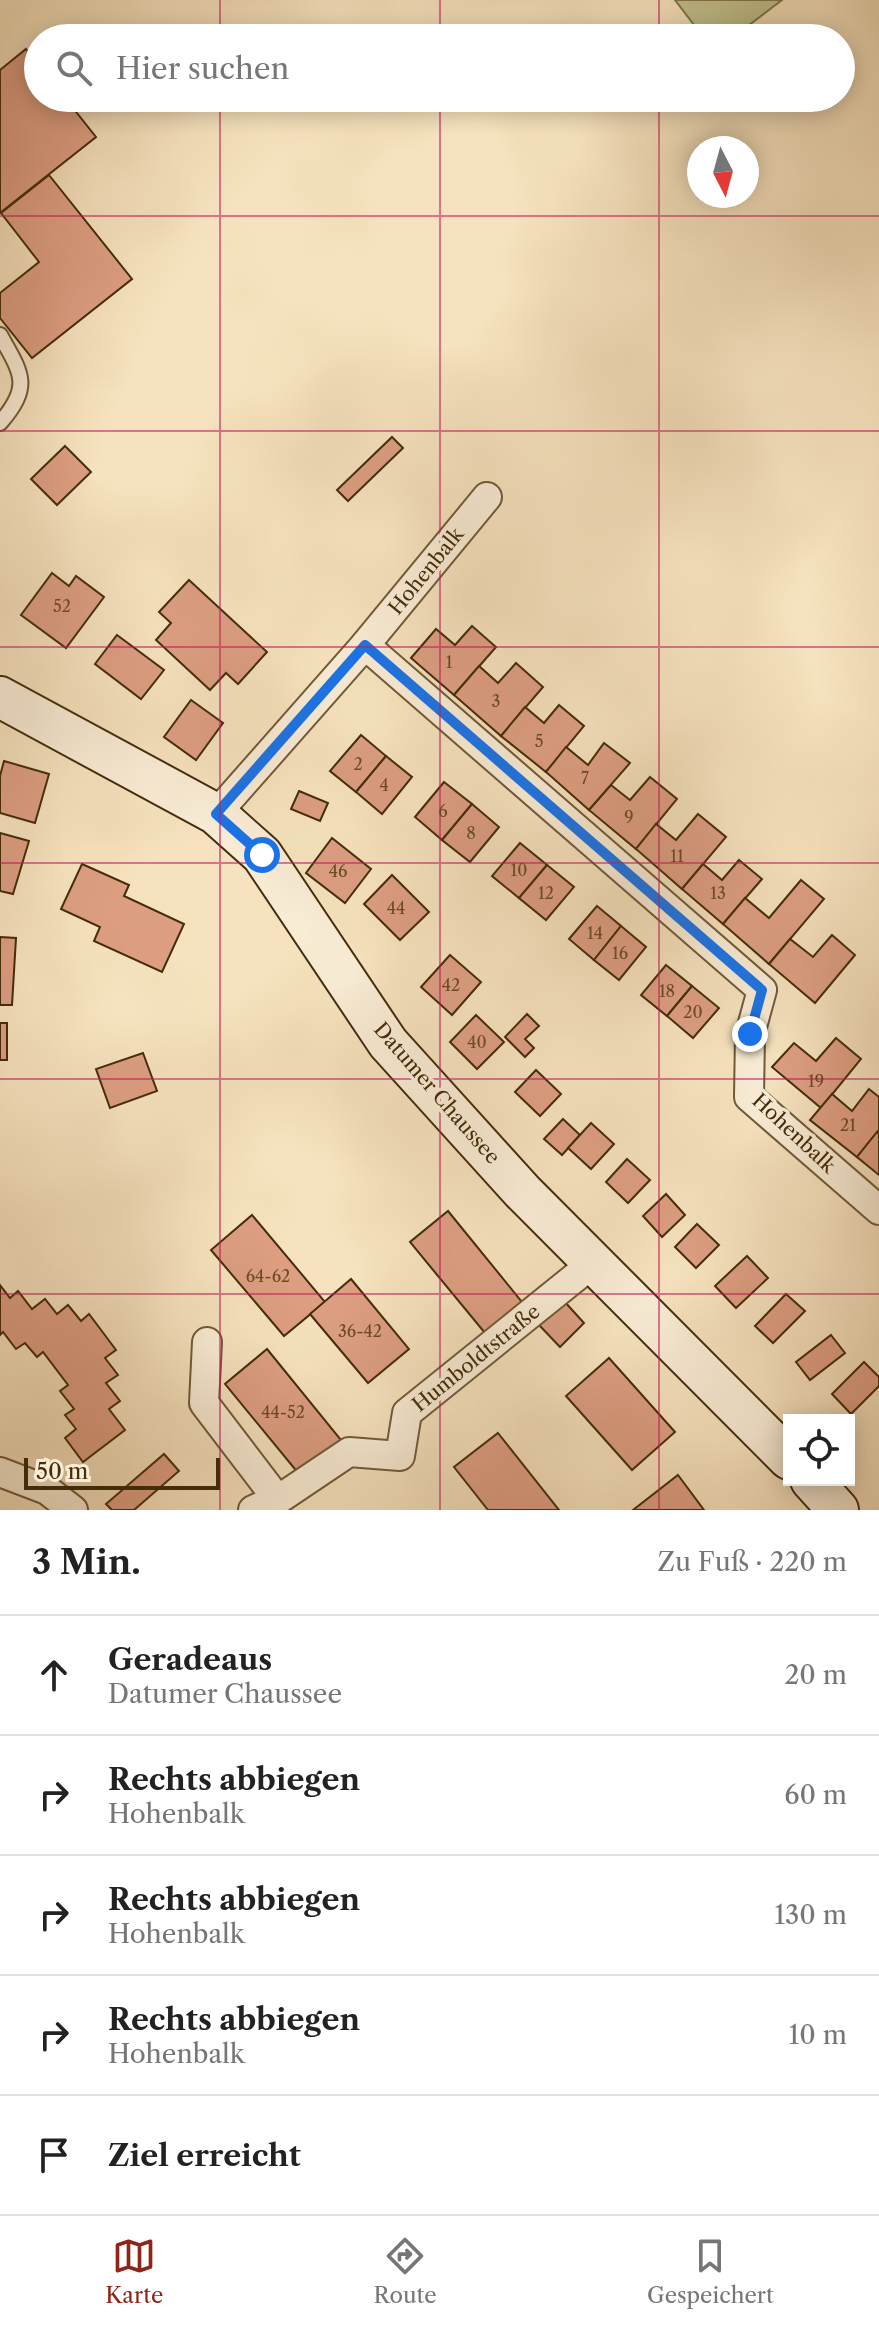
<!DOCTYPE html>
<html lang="de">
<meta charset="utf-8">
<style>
:root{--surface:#fff;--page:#f2f2f2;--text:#222;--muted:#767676;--line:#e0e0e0;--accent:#8f2418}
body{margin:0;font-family:"Libre Caslon Text",serif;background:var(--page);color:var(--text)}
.controls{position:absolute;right:24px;bottom:24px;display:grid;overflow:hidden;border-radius:0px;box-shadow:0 4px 20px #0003}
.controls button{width:72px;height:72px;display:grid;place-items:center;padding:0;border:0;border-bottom:2px solid var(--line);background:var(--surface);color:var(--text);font:40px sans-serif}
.compass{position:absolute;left:687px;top:136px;width:72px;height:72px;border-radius:50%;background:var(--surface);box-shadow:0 4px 20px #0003;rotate:174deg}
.scale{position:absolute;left:24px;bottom:20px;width:196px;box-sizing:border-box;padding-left:8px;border:4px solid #452c0a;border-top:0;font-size:22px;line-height:28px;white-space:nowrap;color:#452c0a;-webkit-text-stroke:6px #f9ecd5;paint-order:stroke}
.stop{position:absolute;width:24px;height:24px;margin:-18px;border:6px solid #1a73e8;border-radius:50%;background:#fff}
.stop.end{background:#1a73e8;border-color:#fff;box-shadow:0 2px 8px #0008}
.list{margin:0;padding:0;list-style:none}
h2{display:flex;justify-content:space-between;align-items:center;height:104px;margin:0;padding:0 32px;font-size:34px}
h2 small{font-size:26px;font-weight:400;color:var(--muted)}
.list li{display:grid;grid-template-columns:52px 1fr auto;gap:24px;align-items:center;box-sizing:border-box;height:120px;padding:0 32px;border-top:2px solid var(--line)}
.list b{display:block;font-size:30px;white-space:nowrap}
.list p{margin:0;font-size:26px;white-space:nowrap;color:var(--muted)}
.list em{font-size:26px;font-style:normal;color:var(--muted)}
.icon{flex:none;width:44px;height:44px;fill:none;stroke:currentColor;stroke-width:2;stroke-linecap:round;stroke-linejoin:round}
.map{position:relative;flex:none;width:879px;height:1510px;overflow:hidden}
.search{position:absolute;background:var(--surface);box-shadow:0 4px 20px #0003;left:24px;right:24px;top:24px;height:88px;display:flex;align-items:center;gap:20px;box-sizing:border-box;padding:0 28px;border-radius:44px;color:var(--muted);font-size:30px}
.sheet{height:704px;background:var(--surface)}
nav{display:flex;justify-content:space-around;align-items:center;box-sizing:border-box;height:112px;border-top:2px solid var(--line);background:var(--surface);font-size:22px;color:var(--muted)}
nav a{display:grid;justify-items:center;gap:4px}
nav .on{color:var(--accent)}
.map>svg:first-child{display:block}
</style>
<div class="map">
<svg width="879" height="1510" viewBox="0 0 879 1510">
<rect width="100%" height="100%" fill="#f6e2be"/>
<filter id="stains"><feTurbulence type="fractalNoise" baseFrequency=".0025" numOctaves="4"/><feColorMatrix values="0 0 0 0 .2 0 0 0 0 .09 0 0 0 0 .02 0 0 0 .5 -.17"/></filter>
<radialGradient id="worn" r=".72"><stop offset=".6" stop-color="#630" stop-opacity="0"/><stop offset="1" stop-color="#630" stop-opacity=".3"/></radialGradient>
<polygon fill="#c1c28e" stroke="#83774c" stroke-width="2" points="675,0 782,0 732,38 704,38"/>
<g fill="#dd9e82" stroke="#452c0a" stroke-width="2">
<polygon points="26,49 38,64 38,98 65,98 96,137 0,213 0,70"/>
<polygon points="49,175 132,279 32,358 0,318 0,293 39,262 1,213"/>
<polygon points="392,437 403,448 348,501 337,490"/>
<polygon points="65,446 91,472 57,505 31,479"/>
<polygon points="52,573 69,586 76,576 104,597 66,648 21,615"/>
<polygon points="189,580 267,652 238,684 226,673 210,690 156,640 171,623 159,612"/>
<polygon points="472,626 496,647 454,695 411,658 436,629 455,645"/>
<polygon points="117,635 164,670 141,699 95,664"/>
<polygon points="516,663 543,687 501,736 454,695 479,666 498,683"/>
<polygon points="191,700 223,723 196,760 164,737"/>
<polygon points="559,705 584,726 546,772 501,736 525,707 544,723"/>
<polygon points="361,735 386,756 356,792 330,771"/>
<polygon points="604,743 630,763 589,810 546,772 566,747 588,765"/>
<polygon points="386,756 412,777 382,814 356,792"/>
<polygon points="4,761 49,774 35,823 0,813 0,776"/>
<polygon points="650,777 677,799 636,849 589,810 611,785 630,800"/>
<polygon points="444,782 472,804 442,840 415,817"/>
<polygon points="299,791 328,803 320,821 291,809"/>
<polygon points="472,804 499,827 470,862 442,840"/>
<polygon points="698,814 726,837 682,889 636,849 656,824 676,840"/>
<polygon points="0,833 29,841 13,894 0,891"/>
<polygon points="332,838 371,869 345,903 306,873"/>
<polygon points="520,843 547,865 519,898 492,876"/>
<polygon points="739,860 762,879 723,924 682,889 703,864 722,880"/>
<polygon points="82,864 129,885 124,896 184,924 162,972 94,941 100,927 61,909"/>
<polygon points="547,865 574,887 546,920 519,898"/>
<polygon points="392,875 429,912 400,940 364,904"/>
<polygon points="801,880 824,899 769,964 723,924 745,898 769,918"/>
<polygon points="597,906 621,926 594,960 569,939"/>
<polygon points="621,926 646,947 619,980 594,960"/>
<polygon points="832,935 855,955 815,1003 769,964 790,939 813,957"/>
<polygon points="0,937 16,938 12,1005 0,1005"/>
<polygon points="450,955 481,982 452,1015 421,987"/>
<polygon points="666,965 692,986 667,1016 641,995"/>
<polygon points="692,986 719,1008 693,1038 667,1016"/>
<polygon points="527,1014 539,1026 525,1039 534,1048 525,1057 505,1037"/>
<polygon points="476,1015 504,1042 477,1069 450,1042"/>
<rect x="0" y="1023" width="7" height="37"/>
<polygon points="836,1038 861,1059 821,1108 772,1067 794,1043 816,1061"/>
<polygon points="143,1053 157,1091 110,1108 96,1069"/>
<polygon points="536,1070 561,1094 540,1116 515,1092"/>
<polygon points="869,1089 879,1097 879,1130 857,1157 810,1120 832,1094 852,1111"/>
<polygon points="563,1119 580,1135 562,1155 544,1139"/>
<polygon points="591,1123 614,1144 591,1169 568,1148"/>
<polygon points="877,1132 879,1134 879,1175 857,1157"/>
<polygon points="627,1159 650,1180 628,1203 606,1182"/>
<polygon points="666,1194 685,1215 662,1237 643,1216"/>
<polygon points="448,1211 522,1302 485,1333 410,1242"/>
<polygon points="252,1215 325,1302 284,1336 211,1250"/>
<polygon points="697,1224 719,1245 696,1268 675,1247"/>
<polygon points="747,1256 768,1278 736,1308 715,1286"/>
<polygon points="351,1279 409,1349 368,1383 310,1314"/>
<polygon points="0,1285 10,1298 18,1291 32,1309 45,1299 57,1314 68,1305 81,1321 89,1314 116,1350 105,1358 118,1375 106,1383 120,1401 109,1409 125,1430 83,1462 65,1438 76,1429 65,1415 74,1409 60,1391 68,1385 43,1352 37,1357 25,1343 16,1349 3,1332 0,1335"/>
<polygon points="786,1294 805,1311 773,1343 755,1326"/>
<polygon points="564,1301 584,1323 560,1347 539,1325"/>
<polygon points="831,1335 845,1353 810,1380 796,1362"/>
<polygon points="267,1349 341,1440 299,1474 225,1384"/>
<polygon points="609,1358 675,1432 632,1470 566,1396"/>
<polygon points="864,1362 879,1377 879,1386 851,1414 832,1394"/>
<polygon points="498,1433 559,1510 488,1510 454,1467"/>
<polygon points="164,1454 179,1471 134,1510 112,1510 106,1504"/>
<polygon points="678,1475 704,1510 633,1510"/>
</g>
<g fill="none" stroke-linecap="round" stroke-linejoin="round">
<defs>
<path id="lane" d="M0,335C22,374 32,386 0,423"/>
<g id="street">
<polyline points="365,645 487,497"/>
<polyline points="216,814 365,645 762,990 750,1034 749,1097 879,1210"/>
<polyline points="207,1342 204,1403 278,1500"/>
<polyline points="0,1472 47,1490 73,1510"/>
<polyline points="253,1510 282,1497 349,1452 400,1456 407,1413 593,1263"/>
</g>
<g id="secondary">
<polyline points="0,697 216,814 262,855 388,1043 522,1191 789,1459"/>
<polyline points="811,1480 838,1510"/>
</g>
</defs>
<use href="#lane" stroke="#715a37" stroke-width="18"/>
<use href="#street" stroke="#715a37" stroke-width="32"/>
<use href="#secondary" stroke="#452c0a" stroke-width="44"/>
<use href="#lane" stroke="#f9ecd5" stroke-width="14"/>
<use href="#street" stroke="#f9ecd5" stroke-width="28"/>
<use href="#secondary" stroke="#f9ecd5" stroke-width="40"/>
</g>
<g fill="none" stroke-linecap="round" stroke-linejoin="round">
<polyline stroke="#1a73e8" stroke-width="10" points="262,855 216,814 365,645 762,990 750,1034"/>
</g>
<path fill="none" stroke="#c2185b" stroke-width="2" stroke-opacity="0.55" d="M220,0V38M440,0V38M659,0V38M220,98V1510M440,98V1510M659,98V1510M0,216H879M0,431H879M0,647H879M0,863H879M0,1079H879M0,1294H879"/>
<g text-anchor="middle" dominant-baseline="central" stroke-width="7" stroke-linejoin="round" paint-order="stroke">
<g font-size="16" fill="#6b4828">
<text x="62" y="606">52</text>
<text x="449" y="662">1</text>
<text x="496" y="701">3</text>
<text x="539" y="741">5</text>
<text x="358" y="764">2</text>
<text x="585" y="778">7</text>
<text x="384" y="785">4</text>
<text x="443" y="811">6</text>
<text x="629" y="817">9</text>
<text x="471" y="833">8</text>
<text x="677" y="856">11</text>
<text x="519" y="870">10</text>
<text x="338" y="871">46</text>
<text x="546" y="893">12</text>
<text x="718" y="893">13</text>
<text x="396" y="908">44</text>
<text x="595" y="933">14</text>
<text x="620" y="953">16</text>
<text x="451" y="985">42</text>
<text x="667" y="991">18</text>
<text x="693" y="1012">20</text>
<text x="477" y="1042">40</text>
<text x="816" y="1081">19</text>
<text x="848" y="1125">21</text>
<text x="268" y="1276">64-62</text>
<text x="360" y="1331">36-42</text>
<text x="283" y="1412">44-52</text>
</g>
<g font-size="20" fill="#452c0a" stroke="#f9ecd5">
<text transform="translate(426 571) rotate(-51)">Hohenbalk</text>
<text transform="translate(437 1093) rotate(49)">Datumer Chaussee</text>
<text transform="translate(794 1133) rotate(43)">Hohenbalk</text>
<text transform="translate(476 1358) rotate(-39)">Humboldtstraße</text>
</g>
</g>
<rect width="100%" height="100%" filter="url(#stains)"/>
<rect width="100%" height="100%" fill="url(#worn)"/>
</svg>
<div class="controls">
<button><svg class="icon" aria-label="locate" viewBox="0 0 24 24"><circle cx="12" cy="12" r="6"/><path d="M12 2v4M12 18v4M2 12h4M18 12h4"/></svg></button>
</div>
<svg class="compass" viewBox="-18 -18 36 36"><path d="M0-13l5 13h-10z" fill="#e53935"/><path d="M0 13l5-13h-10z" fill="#767676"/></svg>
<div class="scale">50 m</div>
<div class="stop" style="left:262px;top:855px"></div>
<div class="stop end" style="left:750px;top:1034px"></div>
<div class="search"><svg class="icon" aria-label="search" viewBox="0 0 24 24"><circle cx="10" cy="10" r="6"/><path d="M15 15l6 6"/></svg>Hier suchen</div>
</div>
<section class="sheet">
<h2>3 Min.<small>Zu Fuß · 220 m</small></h2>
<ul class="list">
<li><svg class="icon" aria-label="ahead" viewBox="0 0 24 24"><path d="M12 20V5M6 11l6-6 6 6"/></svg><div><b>Geradeaus</b><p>Datumer Chaussee</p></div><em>20 m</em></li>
<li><svg class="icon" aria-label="right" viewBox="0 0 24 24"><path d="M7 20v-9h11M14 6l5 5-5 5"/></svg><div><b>Rechts abbiegen</b><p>Hohenbalk</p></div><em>60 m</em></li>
<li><svg class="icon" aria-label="right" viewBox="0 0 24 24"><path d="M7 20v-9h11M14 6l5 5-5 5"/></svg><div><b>Rechts abbiegen</b><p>Hohenbalk</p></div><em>130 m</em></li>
<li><svg class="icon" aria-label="right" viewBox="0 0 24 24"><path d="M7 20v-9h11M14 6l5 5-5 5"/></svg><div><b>Rechts abbiegen</b><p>Hohenbalk</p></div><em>10 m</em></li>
<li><svg class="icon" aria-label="arrive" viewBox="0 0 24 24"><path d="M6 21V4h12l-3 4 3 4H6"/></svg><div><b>Ziel erreicht</b></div></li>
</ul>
</section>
<nav>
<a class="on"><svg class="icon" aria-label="map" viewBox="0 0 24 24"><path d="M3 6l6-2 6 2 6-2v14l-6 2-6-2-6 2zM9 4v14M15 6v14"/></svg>Karte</a>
<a><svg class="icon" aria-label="directions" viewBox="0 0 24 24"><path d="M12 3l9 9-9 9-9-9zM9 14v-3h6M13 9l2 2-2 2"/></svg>Route</a>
<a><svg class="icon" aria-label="saved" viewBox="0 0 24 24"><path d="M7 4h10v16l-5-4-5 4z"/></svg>Gespeichert</a>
</nav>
